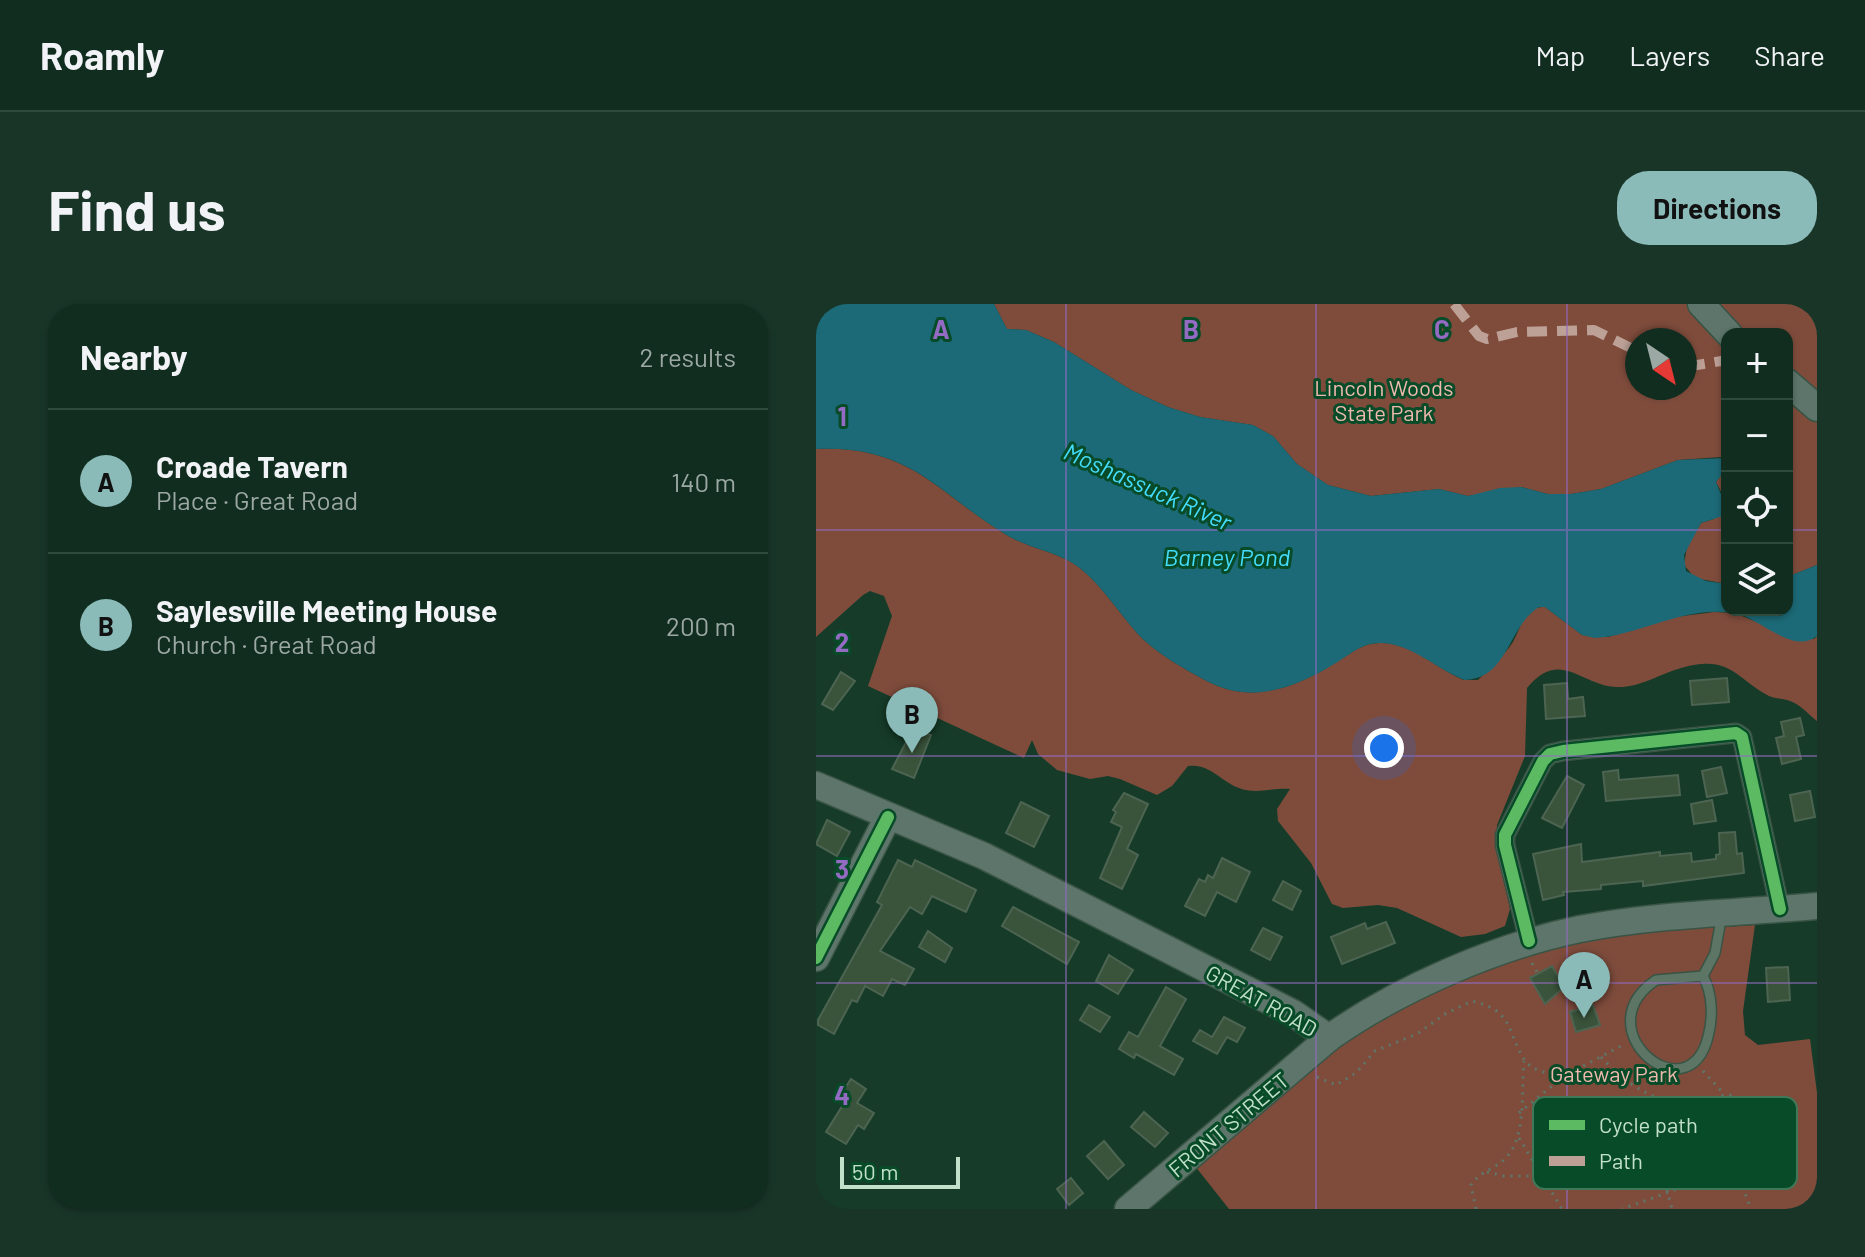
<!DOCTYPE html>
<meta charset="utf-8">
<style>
:root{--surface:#102d1f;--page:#193528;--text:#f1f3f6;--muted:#9ca8a4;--line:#30493d;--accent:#8bbbb9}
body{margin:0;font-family:Barlow,sans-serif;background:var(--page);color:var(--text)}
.controls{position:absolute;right:24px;top:24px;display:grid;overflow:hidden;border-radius:16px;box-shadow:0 2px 6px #0004}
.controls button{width:72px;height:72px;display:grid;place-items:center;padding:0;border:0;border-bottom:2px solid var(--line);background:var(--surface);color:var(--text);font:40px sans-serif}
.compass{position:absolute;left:809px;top:24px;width:72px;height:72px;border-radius:50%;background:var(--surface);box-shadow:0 2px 6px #0004;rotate:145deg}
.scale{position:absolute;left:24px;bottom:20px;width:120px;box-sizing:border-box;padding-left:8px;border:4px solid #c2e0ca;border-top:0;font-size:22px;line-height:28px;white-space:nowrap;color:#c2e0ca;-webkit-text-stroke:6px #074b28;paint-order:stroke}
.you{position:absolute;left:568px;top:444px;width:28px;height:28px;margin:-20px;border:6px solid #fff;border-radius:50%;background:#1a73e8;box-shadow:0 0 0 12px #1a73e833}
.badge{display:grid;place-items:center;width:52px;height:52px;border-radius:50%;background:var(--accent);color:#111;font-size:26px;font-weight:700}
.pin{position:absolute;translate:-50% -66px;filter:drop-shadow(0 2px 4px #0008)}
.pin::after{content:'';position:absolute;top:42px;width:28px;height:24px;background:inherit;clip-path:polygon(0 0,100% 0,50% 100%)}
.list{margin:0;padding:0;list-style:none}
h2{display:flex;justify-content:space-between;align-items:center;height:104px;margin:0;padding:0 32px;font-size:34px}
h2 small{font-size:26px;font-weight:400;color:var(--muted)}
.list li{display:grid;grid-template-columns:52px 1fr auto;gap:24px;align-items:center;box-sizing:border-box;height:144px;padding:0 32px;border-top:2px solid var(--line)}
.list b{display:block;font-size:30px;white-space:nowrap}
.list p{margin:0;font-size:26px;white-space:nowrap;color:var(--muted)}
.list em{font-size:26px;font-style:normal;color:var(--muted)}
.icon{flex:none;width:44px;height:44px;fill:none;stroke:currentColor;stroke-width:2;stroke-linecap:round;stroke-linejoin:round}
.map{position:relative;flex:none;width:1001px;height:905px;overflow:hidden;border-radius:32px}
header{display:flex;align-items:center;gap:48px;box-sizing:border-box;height:112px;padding:0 40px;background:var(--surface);border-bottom:2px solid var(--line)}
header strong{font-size:38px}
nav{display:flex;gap:44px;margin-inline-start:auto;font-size:28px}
.intro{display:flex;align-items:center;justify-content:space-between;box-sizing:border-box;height:192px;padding:0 48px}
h1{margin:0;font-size:56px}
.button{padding:20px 36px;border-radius:32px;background:var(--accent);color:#111;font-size:28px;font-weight:700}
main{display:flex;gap:48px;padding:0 48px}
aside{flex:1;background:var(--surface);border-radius:32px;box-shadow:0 2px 6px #0004}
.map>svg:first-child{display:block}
</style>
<header>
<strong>Roamly</strong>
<nav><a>Map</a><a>Layers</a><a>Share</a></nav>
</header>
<div class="intro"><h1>Find us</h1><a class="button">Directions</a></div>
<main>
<aside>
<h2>Nearby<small>2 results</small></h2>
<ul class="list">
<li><span class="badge">A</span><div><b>Croade Tavern</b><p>Place · Great Road</p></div><em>140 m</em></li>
<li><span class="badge">B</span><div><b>Saylesville Meeting House</b><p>Church · Great Road</p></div><em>200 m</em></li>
</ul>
</aside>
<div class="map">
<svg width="1001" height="905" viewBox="0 0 1001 905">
<rect width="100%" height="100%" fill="#163c29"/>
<g fill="#7f4c3c" fill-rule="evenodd">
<path d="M178,0H1001V261L971,273V30H911V156L905,153L862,156L785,185L755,190H732L705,183L652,192L623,185L555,192L512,181L481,160L457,132L437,121L384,113L352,103L315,86L238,38L210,26L191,25ZM821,36H869V84H821Z"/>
<path d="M0,145C96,141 121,190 194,233C217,246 244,248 265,265C287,283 303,309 321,329C339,349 373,368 397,380C441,400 485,381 522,357C537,348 548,338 566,339C596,339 622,366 648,376H662C673,364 689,351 697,338C705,324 708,302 729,303L766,331L792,333L852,314L898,308L919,309L950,322L998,335L1001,332V417C992,410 983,399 971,396C965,394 959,395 953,392C918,373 914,350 865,364C843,370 824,384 800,383C764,381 744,344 711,384L709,452L681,521L680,542L694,605L689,622L669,630L645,633L581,604L562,601L527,604L516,600L495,559L462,517L461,505L474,485C457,483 441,491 423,484C404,477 394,459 372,462L356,482L341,491L304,475L292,472L274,475L241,466L222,450L216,436L208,454L52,382L76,312L68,292L54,287L47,291L0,333Z"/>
<polygon points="911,164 911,280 879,274 868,261 871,243 885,219 898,215 909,195 900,178"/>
<path d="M939,621L927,707L929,731L942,741L994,735L1001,789V905H413L379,862C425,823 479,770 529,737C589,698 663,660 733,643C799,626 870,625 939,621Z"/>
</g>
<path fill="#1c6a77" d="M0,0H178L191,25L210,26L238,38L315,86L352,103L384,113L437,121L457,132L481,160L512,181L555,192L623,185L652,192L684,184L705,183L732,190H755L785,185L862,156L910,154L911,164L900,178L911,205L907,212L885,219L868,251L870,267L890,277L911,280V306H971V273L1001,261V332C976,352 943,312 917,309C869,301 825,331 779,334L766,331L729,303H723C691,323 693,374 649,376C622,366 596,340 566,339C548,338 537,348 523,357C485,381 441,400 397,380C373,368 339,349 321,329C303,309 287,283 265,265C244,248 218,246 194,233C121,190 97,141 0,145Z"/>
<g fill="#3a543b" stroke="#4c6451" stroke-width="2">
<polygon points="25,368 39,377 17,406 6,400"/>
<polygon points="911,374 913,398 876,401 874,377"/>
<polygon points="751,379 752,395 767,393 769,412 730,415 728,381"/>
<polygon points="984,414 988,431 980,433 985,455 966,460 960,434 968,432 965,418"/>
<polygon points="97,425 115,431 98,474 76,465"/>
<polygon points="905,463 911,489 891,493 886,467"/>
<polygon points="802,466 803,476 862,471 864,491 790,497 787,468"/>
<polygon points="751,472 768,481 746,524 726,514"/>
<polygon points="994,487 999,513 979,517 974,491"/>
<polygon points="308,489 332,500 311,545 322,551 306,585 284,574 306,523 295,518 300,508 297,506"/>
<polygon points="896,496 900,517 878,520 875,500"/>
<polygon points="205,498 233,512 218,543 190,529"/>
<polygon points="11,516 34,528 21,552 0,540"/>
<polygon points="919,528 921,550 926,549 928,569 827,582 827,577 785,581 785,585 747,588 748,591 727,596 717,550 765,540 766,558 844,548 844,552 875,549 876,558 900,555 900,551 904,550 903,529"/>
<polygon points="406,554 434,568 420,598 401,588 389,612 369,602 383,575 389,578 392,571 397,574"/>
<polygon points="82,556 96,563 99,556 160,586 150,608 116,592 106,610 94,603 64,647 98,665 89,681 76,675 67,692 49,682 41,698 36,696 18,730 2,721 2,716 66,601 61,598"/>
<polygon points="467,577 485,587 476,606 457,596"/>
<polygon points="197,603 263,638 251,660 186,622"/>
<polygon points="570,618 579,639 526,660 515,633 549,619 551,625"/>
<polygon points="447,624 466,633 454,656 435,646"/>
<polygon points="112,627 136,644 129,658 103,643"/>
<polygon points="293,651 317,666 302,690 280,677"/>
<polygon points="736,662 748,683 729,700 714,674"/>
<polygon points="972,663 974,696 952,698 950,664"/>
<polygon points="350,683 370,695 344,742 367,755 358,771 320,750 318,754 303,745 313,728 322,733"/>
<polygon points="273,701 294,713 284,728 264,716"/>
<polygon points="777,701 784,721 760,728 754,708"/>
<polygon points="408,713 429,724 421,738 411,733 401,750 377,737 384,726 396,733"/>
<polygon points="35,775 50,785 41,799 58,809 48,825 42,821 30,840 10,828 30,796 24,792"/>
<polygon points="328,808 352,829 339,843 315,823"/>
<polygon points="288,837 308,861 292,875 271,852"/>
<polygon points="255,874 267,889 253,901 241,885"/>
</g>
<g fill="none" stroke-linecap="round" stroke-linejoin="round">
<defs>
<path id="lane" d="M887,672C897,690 897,714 892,733C872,812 767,725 840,676L887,672L899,649L906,610"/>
<polyline id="street" points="713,637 689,541 689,531 727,457 734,450 747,447 920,429 926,433 964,605"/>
<g id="secondary">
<polyline points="885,0 913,30"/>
<polyline points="971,78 1001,104"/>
<polyline points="0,481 168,552 477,709 513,734"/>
<polyline points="0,654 72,513"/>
<path d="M312,905L513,734C582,685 681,642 764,625C841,610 923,609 1001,602"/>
</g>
</defs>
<use href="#lane" stroke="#395445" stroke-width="12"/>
<use href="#street" stroke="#395445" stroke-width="21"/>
<use href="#secondary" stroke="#395445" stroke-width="29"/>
<g stroke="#5f7668" stroke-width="3" stroke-dasharray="2 6" stroke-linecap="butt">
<polyline points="716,659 722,670"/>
<path d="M785,753C810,780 840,801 878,799C892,799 900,790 914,791C931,812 941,846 917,865L806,905"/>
<polyline points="887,767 908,790"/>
<path d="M501,773L520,781L540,769L559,747L601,730L629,710L656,697C698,707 690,726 708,755C716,768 735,770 748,772"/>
<polyline points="703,809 748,772 807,741"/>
<polyline points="703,834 746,905"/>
<polyline points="924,859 927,884 935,905"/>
<polyline points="671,868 688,872 726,872"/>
<polyline points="851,886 856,905"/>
<path d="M660,905L655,881C663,868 679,865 690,854C711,831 705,787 708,757"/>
</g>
<use href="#lane" stroke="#5c7565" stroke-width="9"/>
<use href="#street" stroke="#5c7565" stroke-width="18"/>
<use href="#secondary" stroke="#5d756a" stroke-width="26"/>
<g stroke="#bda197" stroke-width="10" stroke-dasharray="20 10" stroke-linecap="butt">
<polyline points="638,0 663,32 671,35 701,28 778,26 821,47"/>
<polyline points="869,63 911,56"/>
</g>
<defs>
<g id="cycleway">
<polyline points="713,637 689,541 689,531 727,457 734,450 747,447 920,429 926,433 964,605"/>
<polyline points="0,654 72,513"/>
</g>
</defs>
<use href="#cycleway" stroke="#074b28" stroke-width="17"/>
<use href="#cycleway" stroke="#5cba63" stroke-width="12"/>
</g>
<path fill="none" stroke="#946bc3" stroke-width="2" stroke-opacity="0.55" d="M250,0V905M500,0V905M751,0V905M0,226H911M971,226H1001M0,452H1001M0,679H1001"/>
<g text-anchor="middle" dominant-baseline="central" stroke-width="6" stroke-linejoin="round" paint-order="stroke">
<g font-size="22" fill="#eeb9ac" stroke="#074b28">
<text x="568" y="83">Lincoln Woods<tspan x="568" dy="25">State Park</tspan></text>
<text x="798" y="769">Gateway Park</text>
</g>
<g font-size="22" fill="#c2e0ca" stroke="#074b28">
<text transform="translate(446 696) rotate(29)">GREAT ROAD</text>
<text transform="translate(412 820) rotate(-40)">FRONT STREET</text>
</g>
<g font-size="24" font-style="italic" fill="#44dcfa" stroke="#074b28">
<text transform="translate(332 182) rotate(24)">Moshassuck River</text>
<text x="411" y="252">Barney Pond</text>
</g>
</g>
<rect x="717" y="793" width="264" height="92" rx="12" fill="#074b28" stroke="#3f7859" stroke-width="2"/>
<rect x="733" y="816" width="36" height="10" fill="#5cba63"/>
<rect x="733" y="852" width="36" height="10" fill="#bda197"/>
<g font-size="22" fill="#c2e0ca">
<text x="783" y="829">Cycle path</text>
<text x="783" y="865">Path</text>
</g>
<g font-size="26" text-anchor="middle" font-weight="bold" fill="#946bc3" stroke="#074b28" stroke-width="6" stroke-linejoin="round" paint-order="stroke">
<text x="125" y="35">A</text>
<text x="375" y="35">B</text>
<text x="626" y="35">C</text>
<text x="26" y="122">1</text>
<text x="26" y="348">2</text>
<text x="26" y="575">3</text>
<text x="26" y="801">4</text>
</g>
</svg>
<div class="controls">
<button>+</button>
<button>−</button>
<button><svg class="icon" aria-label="locate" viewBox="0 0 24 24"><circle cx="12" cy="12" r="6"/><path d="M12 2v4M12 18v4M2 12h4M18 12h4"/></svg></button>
<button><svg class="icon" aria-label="layers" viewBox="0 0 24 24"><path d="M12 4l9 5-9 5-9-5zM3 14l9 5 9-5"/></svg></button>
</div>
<svg class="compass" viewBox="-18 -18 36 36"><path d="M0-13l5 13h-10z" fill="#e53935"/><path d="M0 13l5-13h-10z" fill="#9ca8a4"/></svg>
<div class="scale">50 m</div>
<div class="you"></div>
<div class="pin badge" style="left:768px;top:714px">A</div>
<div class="pin badge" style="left:96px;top:449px">B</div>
</div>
</main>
